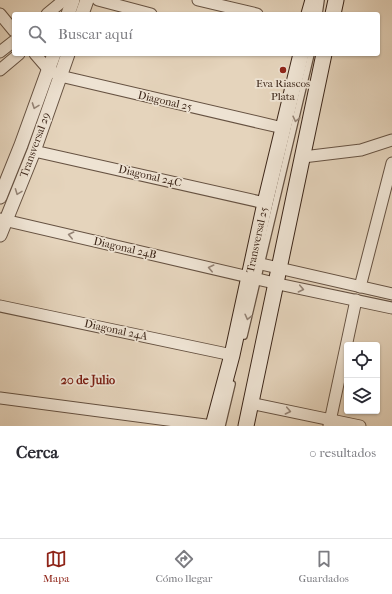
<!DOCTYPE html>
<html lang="es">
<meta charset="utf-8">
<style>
:root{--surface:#fff;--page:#f7f7f7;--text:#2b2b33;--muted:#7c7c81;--line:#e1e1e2;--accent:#8f2418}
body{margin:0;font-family:"IM FELL French Canon",serif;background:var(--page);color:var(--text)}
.controls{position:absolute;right:12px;bottom:12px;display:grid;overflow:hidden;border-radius:4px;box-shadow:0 1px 3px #0004}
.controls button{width:36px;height:36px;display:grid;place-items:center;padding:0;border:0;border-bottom:1px solid var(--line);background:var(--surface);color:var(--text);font:20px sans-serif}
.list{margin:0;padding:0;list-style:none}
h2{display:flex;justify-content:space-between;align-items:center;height:52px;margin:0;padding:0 16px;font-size:17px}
h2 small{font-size:13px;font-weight:400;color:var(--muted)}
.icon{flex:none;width:22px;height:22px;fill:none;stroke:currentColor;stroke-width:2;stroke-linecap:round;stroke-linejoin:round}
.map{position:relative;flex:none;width:392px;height:426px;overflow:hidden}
.search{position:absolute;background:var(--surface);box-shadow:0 1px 3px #0004;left:12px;right:12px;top:12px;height:44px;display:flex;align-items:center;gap:10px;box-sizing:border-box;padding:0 14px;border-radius:4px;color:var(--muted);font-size:15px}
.sheet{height:112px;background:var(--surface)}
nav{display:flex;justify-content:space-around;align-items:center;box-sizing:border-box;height:56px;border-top:1px solid var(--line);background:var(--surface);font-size:11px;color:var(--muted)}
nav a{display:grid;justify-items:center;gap:2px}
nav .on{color:var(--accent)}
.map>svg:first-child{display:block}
</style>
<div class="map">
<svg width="392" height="426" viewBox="0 0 392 426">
<rect width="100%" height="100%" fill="#e5d4bc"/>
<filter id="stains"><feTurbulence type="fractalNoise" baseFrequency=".005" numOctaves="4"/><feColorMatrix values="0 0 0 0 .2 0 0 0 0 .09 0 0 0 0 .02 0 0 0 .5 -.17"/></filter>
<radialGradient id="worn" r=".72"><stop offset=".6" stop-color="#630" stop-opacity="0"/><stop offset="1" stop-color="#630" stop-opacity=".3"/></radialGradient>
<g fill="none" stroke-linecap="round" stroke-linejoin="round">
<defs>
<g id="service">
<polyline points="319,14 321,0"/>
<polyline points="244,336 311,54"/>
<polyline points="222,426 232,384"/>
</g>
<g id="minor">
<polyline points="98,0 151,14"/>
<polyline points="198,0 257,14"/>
<polyline points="0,14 14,31"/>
<polyline points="47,14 64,0"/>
<polyline points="0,52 14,41"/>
<polyline points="35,54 48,69 60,76 283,128"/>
<polyline points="0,70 19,54"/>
<polyline points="34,151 265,203"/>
<polyline points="303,157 361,150 392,140"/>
<polyline points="0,219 283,285 392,308"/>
<polyline points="252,262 392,294"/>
<polyline points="360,287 392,163"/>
<polyline points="0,306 232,355"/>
<polyline points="0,398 213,426"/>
<polyline points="250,403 360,426"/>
<polyline points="329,426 356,300"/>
</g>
<g id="tertiary">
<polyline points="68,14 73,0"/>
<polyline points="82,14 87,0"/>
<polyline points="0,197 21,145 54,54"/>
<polyline points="0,235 34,151 68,54"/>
</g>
<g id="secondary">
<polyline points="309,14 313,0"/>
<polyline points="333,14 336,0"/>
<polyline points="213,426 232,355 265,203 301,54"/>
<polyline points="246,426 324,54"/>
</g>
</defs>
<use href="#service" stroke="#665242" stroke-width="8"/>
<use href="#minor" stroke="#665242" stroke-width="13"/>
<use href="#tertiary" stroke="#665242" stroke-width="15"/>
<use href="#secondary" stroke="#3c2619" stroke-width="17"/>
<use href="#service" stroke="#eee3d3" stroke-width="5.5"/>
<use href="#minor" stroke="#eee3d3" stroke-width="11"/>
<use href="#tertiary" stroke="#eee3d3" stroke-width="13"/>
<use href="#secondary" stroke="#eee3d3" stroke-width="15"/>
</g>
<defs><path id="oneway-chevron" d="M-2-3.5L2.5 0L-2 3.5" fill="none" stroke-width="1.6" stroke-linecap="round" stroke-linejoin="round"/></defs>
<g stroke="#958476">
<use href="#oneway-chevron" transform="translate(35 106) rotate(110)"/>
<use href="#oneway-chevron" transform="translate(296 119) rotate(103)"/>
<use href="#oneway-chevron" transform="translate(18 192) rotate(111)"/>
<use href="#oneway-chevron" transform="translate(71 235) rotate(-167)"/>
<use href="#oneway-chevron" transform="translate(211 268) rotate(-167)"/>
<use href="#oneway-chevron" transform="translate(301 289) rotate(12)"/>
<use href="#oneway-chevron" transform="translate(248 317) rotate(104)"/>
<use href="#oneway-chevron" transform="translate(288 411) rotate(12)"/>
</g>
<circle fill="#8f2418" stroke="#eee3d3" stroke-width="1.5" cx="283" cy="70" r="4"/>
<g text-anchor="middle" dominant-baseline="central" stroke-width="3.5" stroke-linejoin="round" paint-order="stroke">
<g font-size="11" fill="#3c2619" stroke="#eee3d3">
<text x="283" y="83">Eva Riascos<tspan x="283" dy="13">Plata</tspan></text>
</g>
<g font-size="11" fill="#3c2619" stroke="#eee3d3">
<text transform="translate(165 101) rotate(13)">Diagonal 25</text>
<text transform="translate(35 145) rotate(-70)">Transversal 29</text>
<text transform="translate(150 176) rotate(13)">Diagonal 24C</text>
<text transform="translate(257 240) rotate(-78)">Transversal 25</text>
<text transform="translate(125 248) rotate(13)">Diagonal 24B</text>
<text transform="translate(116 330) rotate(12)">Diagonal 24A</text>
</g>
<g font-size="12" font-weight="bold" fill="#7a1f14" stroke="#eee3d3">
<text x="88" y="380">20 de Julio</text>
</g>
</g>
<rect width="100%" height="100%" filter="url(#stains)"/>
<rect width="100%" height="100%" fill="url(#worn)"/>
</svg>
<div class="controls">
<button><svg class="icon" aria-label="locate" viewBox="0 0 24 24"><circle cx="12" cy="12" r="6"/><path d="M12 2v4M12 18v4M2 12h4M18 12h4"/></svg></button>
<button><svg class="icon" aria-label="layers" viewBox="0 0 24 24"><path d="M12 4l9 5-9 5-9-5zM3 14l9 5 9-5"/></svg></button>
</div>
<div class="search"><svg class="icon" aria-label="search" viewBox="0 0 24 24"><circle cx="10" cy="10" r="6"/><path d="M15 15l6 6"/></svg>Buscar aquí</div>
</div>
<section class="sheet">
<h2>Cerca<small>0 resultados</small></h2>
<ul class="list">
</ul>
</section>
<nav>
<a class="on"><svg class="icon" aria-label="map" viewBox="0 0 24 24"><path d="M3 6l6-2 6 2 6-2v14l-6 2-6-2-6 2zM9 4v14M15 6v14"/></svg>Mapa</a>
<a><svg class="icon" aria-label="directions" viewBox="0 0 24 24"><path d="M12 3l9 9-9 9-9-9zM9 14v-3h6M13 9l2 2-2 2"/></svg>Cómo llegar</a>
<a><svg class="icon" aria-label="saved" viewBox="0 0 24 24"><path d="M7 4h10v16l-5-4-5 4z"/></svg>Guardados</a>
</nav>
